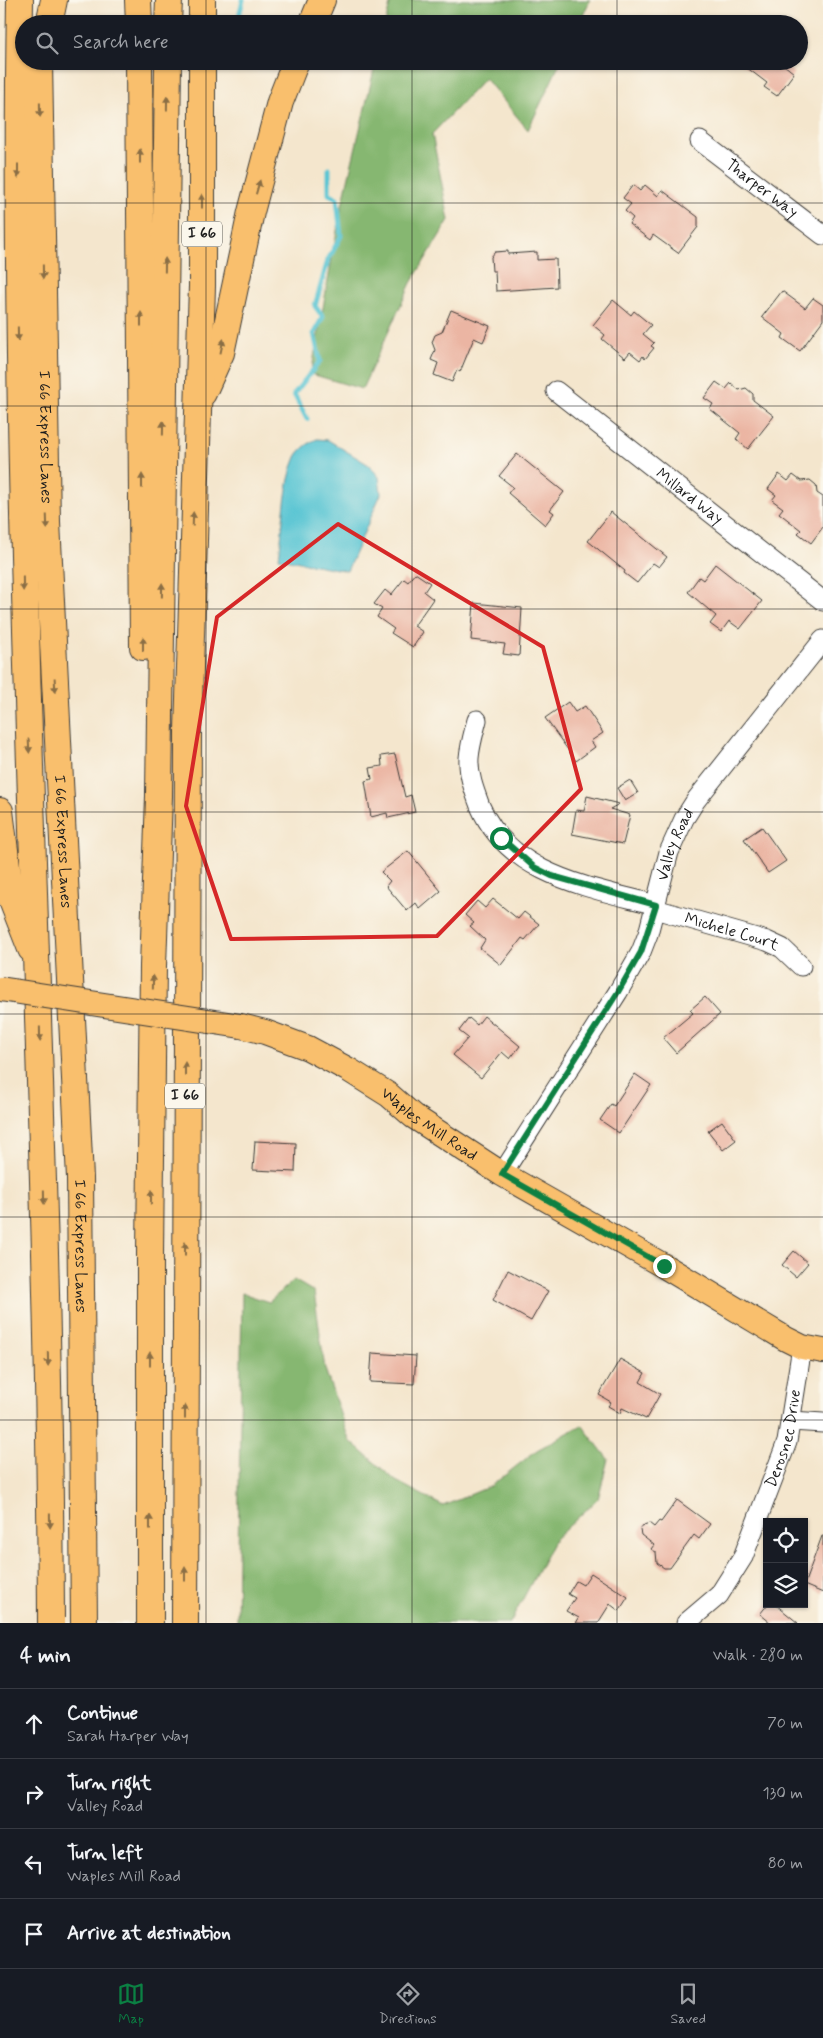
<!DOCTYPE html>
<meta charset="utf-8">
<style>
:root{--surface:#171b24;--page:#242831;--text:#f1f3f6;--muted:#9ea1a6;--line:#363941;--accent:#0b8043}
body{margin:0;font-family:Mynerve,sans-serif;background:var(--page);color:var(--text)}
.controls{position:absolute;right:15px;bottom:15px;display:grid;overflow:hidden;border-radius:0px;box-shadow:0 1px 4px #0004}
.controls button{width:45px;height:45px;display:grid;place-items:center;padding:0;border:0;border-bottom:1px solid var(--line);background:var(--surface);color:var(--text);font:25px sans-serif}
.stop{position:absolute;width:15px;height:15px;margin:-11px;border:4px solid #0b8043;border-radius:50%;background:#fff}
.stop.end{background:#0b8043;border-color:#fff;box-shadow:0 1px 5px #0008}
.list{margin:0;padding:0;list-style:none}
h2{display:flex;justify-content:space-between;align-items:center;height:65px;margin:0;padding:0 20px;font-size:21px}
h2 small{font-size:16px;font-weight:400;color:var(--muted)}
.list li{display:grid;grid-template-columns:32px 1fr auto;gap:15px;align-items:center;box-sizing:border-box;height:70px;padding:0 20px;border-top:1px solid var(--line)}
.list b{display:block;font-size:19px;white-space:nowrap}
.list p{margin:0;font-size:16px;white-space:nowrap;color:var(--muted)}
.list em{font-size:16px;font-style:normal;color:var(--muted)}
.icon{flex:none;width:28px;height:28px;fill:none;stroke:currentColor;stroke-width:2;stroke-linecap:round;stroke-linejoin:round}
.map{position:relative;flex:none;width:823px;height:1623px;overflow:hidden}
.search{position:absolute;background:var(--surface);box-shadow:0 1px 4px #0004;left:15px;right:15px;top:15px;height:55px;display:flex;align-items:center;gap:12px;box-sizing:border-box;padding:0 18px;border-radius:28px;color:var(--muted);font-size:19px}
.sheet{height:345px;background:var(--surface)}
nav{display:flex;justify-content:space-around;align-items:center;box-sizing:border-box;height:70px;border-top:1px solid var(--line);background:var(--surface);font-size:14px;color:var(--muted)}
nav a{display:grid;justify-items:center;gap:2px}
nav .on{color:var(--accent)}
.map>svg:first-child{display:block}
</style>
<div class="map">
<svg width="823" height="1623" viewBox="0 0 823 1623">
<rect width="100%" height="100%" fill="#fbf7ec"/>
<filter id="ink" filterUnits="userSpaceOnUse"><feTurbulence type="fractalNoise" baseFrequency=".02" numOctaves="2"/><feDisplacementMap in="SourceGraphic" scale="10" xChannelSelector="R" yChannelSelector="G"/><feConvolveMatrix kernelMatrix="1 2 1 2 8 2 1 2 1" color-interpolation-filters="sRGB"/></filter>
<filter id="wash" filterUnits="userSpaceOnUse"><feTurbulence type="fractalNoise" baseFrequency=".0096" numOctaves="4" result="noise"/><feDisplacementMap in="SourceGraphic" scale="20" xChannelSelector="R" yChannelSelector="G"/><feGaussianBlur stdDeviation="1.12" result="paint"/><feColorMatrix in="noise" values="0 0 0 0 0 0 0 0 0 0 0 0 0 0 0 0 0 1.4 0 .05"/><feComposite in="paint" operator="in"/></filter>
<g filter="url(#wash)">
<rect width="100%" height="100%" fill="#f4e6cd"/>
<g fill="#86b771" stroke="#516a46">
<polygon points="391,0 590,0 579,24 385,24"/>
<polygon points="376,61 561,61 528,130 485,78 432,134 449,220 411,283 362,389 311,374 340,214"/>
<polygon points="294,1280 314,1292 325,1369 349,1440 396,1481 443,1506 491,1486 537,1450 582,1425 608,1459 598,1499 555,1539 510,1623 237,1623 242,1293 269,1302"/>
</g>
<path fill="#59c5d3" stroke="#3a7078" d="M317,439L328,440L369,465L379,477L381,494L347,571L279,558C283,529 284,483 296,457C300,449 310,442 317,439Z"/>
<g fill="none" stroke-linecap="round" stroke-linejoin="round">
<g stroke="#59c5d3" stroke-width="5">
<polyline points="237,24 243,0"/>
<polyline points="307,419 294,394 320,361 314,333 323,317 315,306 328,260 341,236 337,198 329,194 329,169"/>
</g>
</g>
<g id="blocks">
<g fill="#ebb5a3">
<polygon points="738,61 779,61 794,73 777,96 764,87 767,83"/>
<polygon points="633,185 640,191 645,185 658,196 662,190 698,217 698,227 678,253 653,235 650,240 629,224 633,218 625,211 631,204 623,198"/>
<polygon points="508,251 508,254 537,252 537,260 556,259 557,287 496,291 495,271 492,271 491,257 495,252"/>
<polygon points="782,291 805,308 813,298 823,305 823,320 800,351 782,338 784,334 762,317"/>
<polygon points="613,300 631,315 634,311 651,325 643,334 654,343 651,346 654,348 645,359 643,356 640,360 630,352 625,358 602,339 605,335 593,325"/>
<polygon points="451,310 490,326 483,342 474,338 460,372 457,370 452,382 434,375 438,363 431,360 435,350 432,342 435,335 442,332"/>
<polygon points="716,382 726,389 731,383 739,390 746,388 753,394 753,400 774,416 748,449 736,439 740,433 710,409 713,404 704,398"/>
<polygon points="517,454 564,492 550,510 554,513 545,525 508,493 513,487 499,476"/>
<polygon points="779,474 788,481 793,475 801,481 810,480 816,485 817,493 823,497 823,527 811,543 798,533 801,530 779,513 783,508 772,500 776,495 768,489"/>
<polygon points="611,512 667,557 659,567 653,563 637,583 624,573 625,571 588,541"/>
<polygon points="715,564 762,601 740,629 729,621 721,632 710,624 716,616 688,592 699,577 703,580"/>
<polygon points="415,573 430,583 424,592 433,599 414,626 423,632 413,647 391,633 394,629 377,617 382,609 374,604 385,590 391,595 404,579 408,582"/>
<polygon points="474,603 522,608 519,656 503,654 505,644 471,640"/>
<polygon points="568,702 575,712 585,706 603,733 591,741 595,747 576,761 545,718"/>
<polygon points="395,754 405,797 411,795 415,812 388,818 387,813 371,817 365,781 372,779 370,768 382,766 381,756"/>
<polygon points="630,780 638,793 625,801 617,788"/>
<polygon points="587,796 619,804 610,809 630,815 623,844 572,834 576,810 584,811"/>
<polygon points="762,827 786,861 768,873 744,839"/>
<polygon points="408,851 441,891 420,909 416,903 407,911 386,886 390,881 381,872"/>
<polygon points="493,899 518,919 524,912 539,924 525,940 522,938 501,965 480,948 485,940 470,926 474,923 465,915 477,901 485,908"/>
<polygon points="705,997 720,1014 676,1053 663,1038 693,1013 690,1010"/>
<polygon points="484,1016 520,1046 510,1059 502,1052 481,1078 453,1055 468,1038 459,1031 469,1018 477,1025"/>
<polygon points="635,1074 651,1085 619,1133 600,1120 611,1104 614,1106"/>
<polygon points="722,1121 736,1140 723,1150 708,1131"/>
<polygon points="255,1141 296,1143 295,1172 253,1170"/>
<polygon points="794,1251 808,1263 796,1277 782,1265"/>
<polygon points="508,1270 548,1291 531,1321 493,1300"/>
<polygon points="372,1353 416,1356 414,1384 370,1382"/>
<polygon points="620,1359 645,1373 640,1382 660,1394 646,1419 622,1408 620,1413 608,1406 611,1402 599,1395"/>
<polygon points="677,1500 710,1524 699,1539 694,1535 670,1568 664,1568 657,1563 656,1552 651,1549 654,1545 641,1535 640,1530 644,1525 649,1523 654,1527 659,1521 661,1522"/>
<polygon points="822,1536 823,1536 823,1593 804,1585"/>
<polygon points="591,1573 628,1597 619,1611 610,1604 598,1623 576,1623 579,1618 566,1611 575,1598 568,1594 576,1581 583,1585"/>
<polygon points="768,1604 775,1604 798,1623 771,1623 760,1614"/>
</g>
</g>
</g>
<g filter="url(#ink)">
<use href="#blocks" fill-opacity="0" stroke="#3c3a37" stroke-width="1"/>
<g fill="none" stroke-linecap="round" stroke-linejoin="round">
<defs>
<g id="minor">
<path id="s1" d="M700,141L823,235"/>
<path id="s2" d="M556,391L823,601"/>
<path d="M477,720C474,732 470,745 469,758C468,774 474,790 480,806C510,876 590,887 656,905"/>
<path id="s3" d="M655,909L767,941L782,948L801,966"/>
<path id="s4" d="M502,1174L618,992L641,952L648,934L669,852L684,819L696,800L823,640"/>
<polyline points="791,1421 823,1423"/>
<path id="s5" d="M686,1623L719,1595L743,1557L787,1442L802,1347"/>
</g>
<g id="major">
<path id="s6" d="M241,1026L265,1032L308,1048L349,1070L389,1095L413,1116L502,1174L664,1266L786,1339L802,1347L823,1351"/>
</g>
<g id="highway">
<path d="M20,0C11,541 49,1082 51,1623"/>
<polyline points="138,0 139,24"/>
<polyline points="202,0 202,24"/>
<polyline points="49,24 54,0"/>
<polyline points="168,24 169,0"/>
<polyline points="312,24 322,0"/>
<path id="s7" d="M39,61L47,522L80,1178L84,1623"/>
<polyline points="139,61 143,647"/>
<polyline points="203,393 221,353 251,212 280,102 296,61"/>
<polyline points="0,811 11,898 31,949"/>
<polyline points="150,1623 150,1255 153,966 159,796 168,61"/>
<polyline points="185,1623 188,731 202,286 202,61"/>
</g>
</defs>
<use href="#minor" stroke="#3c3a37" stroke-width="21"/>
<use href="#major" stroke="#3c3a37" stroke-width="26"/>
<use href="#highway" stroke="#3c3a37" stroke-width="28"/>
<use href="#minor" stroke="#fff" stroke-width="19"/>
<use href="#major" stroke="#f9bf6d" stroke-width="24"/>
<use href="#highway" stroke="#f9bf6d" stroke-width="26"/>
<defs>
<polyline id="major-bridge" points="0,989 241,1026"/>
</defs>
<use href="#major-bridge" stroke="#3c3a37" stroke-width="26" stroke-linecap="butt"/>
<use href="#major-bridge" stroke="#f9bf6d" stroke-width="24"/>
</g>
<defs><path id="oneway-solid" d="M-6-.8H1V-3.2L6.5 0L1 3.2V.8H-6Z" transform="scale(1.25)"/></defs>
<g fill="#8a6e44">
<use href="#oneway-solid" transform="translate(167 103) rotate(-89)"/>
<use href="#oneway-solid" transform="translate(40 110) rotate(89)"/>
<use href="#oneway-solid" transform="translate(140 156) rotate(-90)"/>
<use href="#oneway-solid" transform="translate(18 171) rotate(90)"/>
<use href="#oneway-solid" transform="translate(258 187) rotate(-74)"/>
<use href="#oneway-solid" transform="translate(202 201) rotate(-90)"/>
<use href="#oneway-solid" transform="translate(165 265) rotate(-89)"/>
<use href="#oneway-solid" transform="translate(43 272) rotate(89)"/>
<use href="#oneway-solid" transform="translate(141 319) rotate(-90)"/>
<use href="#oneway-solid" transform="translate(18 334) rotate(89)"/>
<use href="#oneway-solid" transform="translate(222 346) rotate(-78)"/>
<use href="#oneway-solid" transform="translate(163 428) rotate(-89)"/>
<use href="#oneway-solid" transform="translate(142 481) rotate(-90)"/>
<use href="#oneway-solid" transform="translate(193 519) rotate(-88)"/>
<use href="#oneway-solid" transform="translate(47 522) rotate(88)"/>
<use href="#oneway-solid" transform="translate(23 584) rotate(89)"/>
<use href="#oneway-solid" transform="translate(162 590) rotate(-89)"/>
<use href="#oneway-solid" transform="translate(143 644) rotate(-90)"/>
<use href="#oneway-solid" transform="translate(55 685) rotate(87)"/>
<use href="#oneway-solid" transform="translate(29 746) rotate(87)"/>
<use href="#oneway-solid" transform="translate(153 982) rotate(-89)"/>
<use href="#oneway-solid" transform="translate(40 1034) rotate(89)"/>
<use href="#oneway-solid" transform="translate(185 1069) rotate(-90)"/>
<use href="#oneway-solid" transform="translate(44 1197) rotate(89)"/>
<use href="#oneway-solid" transform="translate(151 1197) rotate(-89)"/>
<use href="#oneway-solid" transform="translate(185 1249) rotate(-90)"/>
<use href="#oneway-solid" transform="translate(48 1359) rotate(89)"/>
<use href="#oneway-solid" transform="translate(150 1359) rotate(-90)"/>
<use href="#oneway-solid" transform="translate(185 1412) rotate(-90)"/>
<use href="#oneway-solid" transform="translate(50 1521) rotate(89)"/>
<use href="#oneway-solid" transform="translate(150 1522) rotate(-90)"/>
<use href="#oneway-solid" transform="translate(185 1574) rotate(-90)"/>
</g>
</g>
<g fill="none" stroke-linecap="round" stroke-linejoin="round" filter="url(#ink)">
<polyline stroke="#0b8043" stroke-width="6" points="501,838 534,867 552,876 656,905 641,952 618,992 502,1174 664,1266"/>
</g>
<path fill="none" stroke="#d62828" stroke-width="4" stroke-linejoin="round" d="M338,524L543,647L581,789L437,936L231,939L186,806L217,617Z"/>
<path fill="none" stroke="#1c1c1c" stroke-width="1" stroke-opacity="0.55" d="M206,0V24M412,0V24M617,0V24M206,61V1623M412,61V1623M617,61V1623M0,203H823M0,406H823M0,609H823M0,812H823M0,1014H823M0,1217H823M0,1420H823"/>
<g text-anchor="middle" dominant-baseline="central" stroke-width="4" stroke-linejoin="round" paint-order="stroke">
<g fill="#fbf7ec" stroke="#5f5e5a" stroke-width="1">
<rect x="182" y="221.5" width="40" height="25" rx="4"/>
<rect x="165" y="1083.5" width="40" height="25" rx="4"/>
</g>
<g font-size="15" font-weight="bold" fill="#1c1c1c">
<text x="202" y="234">I 66</text>
<text x="185" y="1096">I 66</text>
</g>
<g font-size="16" fill="#1c1c1c" stroke="#fbf7ec">
<text stroke="none"><textPath href="#s1" startOffset="78">Tharper Way</textPath></text>
<text stroke="none"><textPath href="#s7" startOffset="376">I 66 Express Lanes</textPath></text>
<text stroke="none"><textPath href="#s2" startOffset="170">Millard Way</textPath></text>
<text stroke="none"><textPath href="#s7" startOffset="781">I 66 Express Lanes</textPath></text>
<text stroke="none"><textPath href="#s4" startOffset="375">Valley Road</textPath></text>
<text stroke="none"><textPath href="#s3" startOffset="80">Michele Court</textPath></text>
<text stroke="none"><textPath href="#s6" startOffset="214">Waples Mill Road</textPath></text>
<text stroke="none"><textPath href="#s7" startOffset="1186">I 66 Express Lanes</textPath></text>
<text stroke="none"><textPath href="#s5" startOffset="214">Derosnec Drive</textPath></text>
</g>
</g>
</svg>
<div class="controls">
<button><svg class="icon" aria-label="locate" viewBox="0 0 24 24"><circle cx="12" cy="12" r="6"/><path d="M12 2v4M12 18v4M2 12h4M18 12h4"/></svg></button>
<button><svg class="icon" aria-label="layers" viewBox="0 0 24 24"><path d="M12 4l9 5-9 5-9-5zM3 14l9 5 9-5"/></svg></button>
</div>
<div class="stop" style="left:501px;top:838px"></div>
<div class="stop end" style="left:664px;top:1266px"></div>
<div class="search"><svg class="icon" aria-label="search" viewBox="0 0 24 24"><circle cx="10" cy="10" r="6"/><path d="M15 15l6 6"/></svg>Search here</div>
</div>
<section class="sheet">
<h2>4 min<small>Walk · 280 m</small></h2>
<ul class="list">
<li><svg class="icon" aria-label="ahead" viewBox="0 0 24 24"><path d="M12 20V5M6 11l6-6 6 6"/></svg><div><b>Continue</b><p>Sarah Harper Way</p></div><em>70 m</em></li>
<li><svg class="icon" aria-label="right" viewBox="0 0 24 24"><path d="M7 20v-9h11M14 6l5 5-5 5"/></svg><div><b>Turn right</b><p>Valley Road</p></div><em>130 m</em></li>
<li><svg class="icon" aria-label="left" viewBox="0 0 24 24"><path d="M17 20v-9H6M10 6l-5 5 5 5"/></svg><div><b>Turn left</b><p>Waples Mill Road</p></div><em>80 m</em></li>
<li><svg class="icon" aria-label="arrive" viewBox="0 0 24 24"><path d="M6 21V4h12l-3 4 3 4H6"/></svg><div><b>Arrive at destination</b></div></li>
</ul>
</section>
<nav>
<a class="on"><svg class="icon" aria-label="map" viewBox="0 0 24 24"><path d="M3 6l6-2 6 2 6-2v14l-6 2-6-2-6 2zM9 4v14M15 6v14"/></svg>Map</a>
<a><svg class="icon" aria-label="directions" viewBox="0 0 24 24"><path d="M12 3l9 9-9 9-9-9zM9 14v-3h6M13 9l2 2-2 2"/></svg>Directions</a>
<a><svg class="icon" aria-label="saved" viewBox="0 0 24 24"><path d="M7 4h10v16l-5-4-5 4z"/></svg>Saved</a>
</nav>
